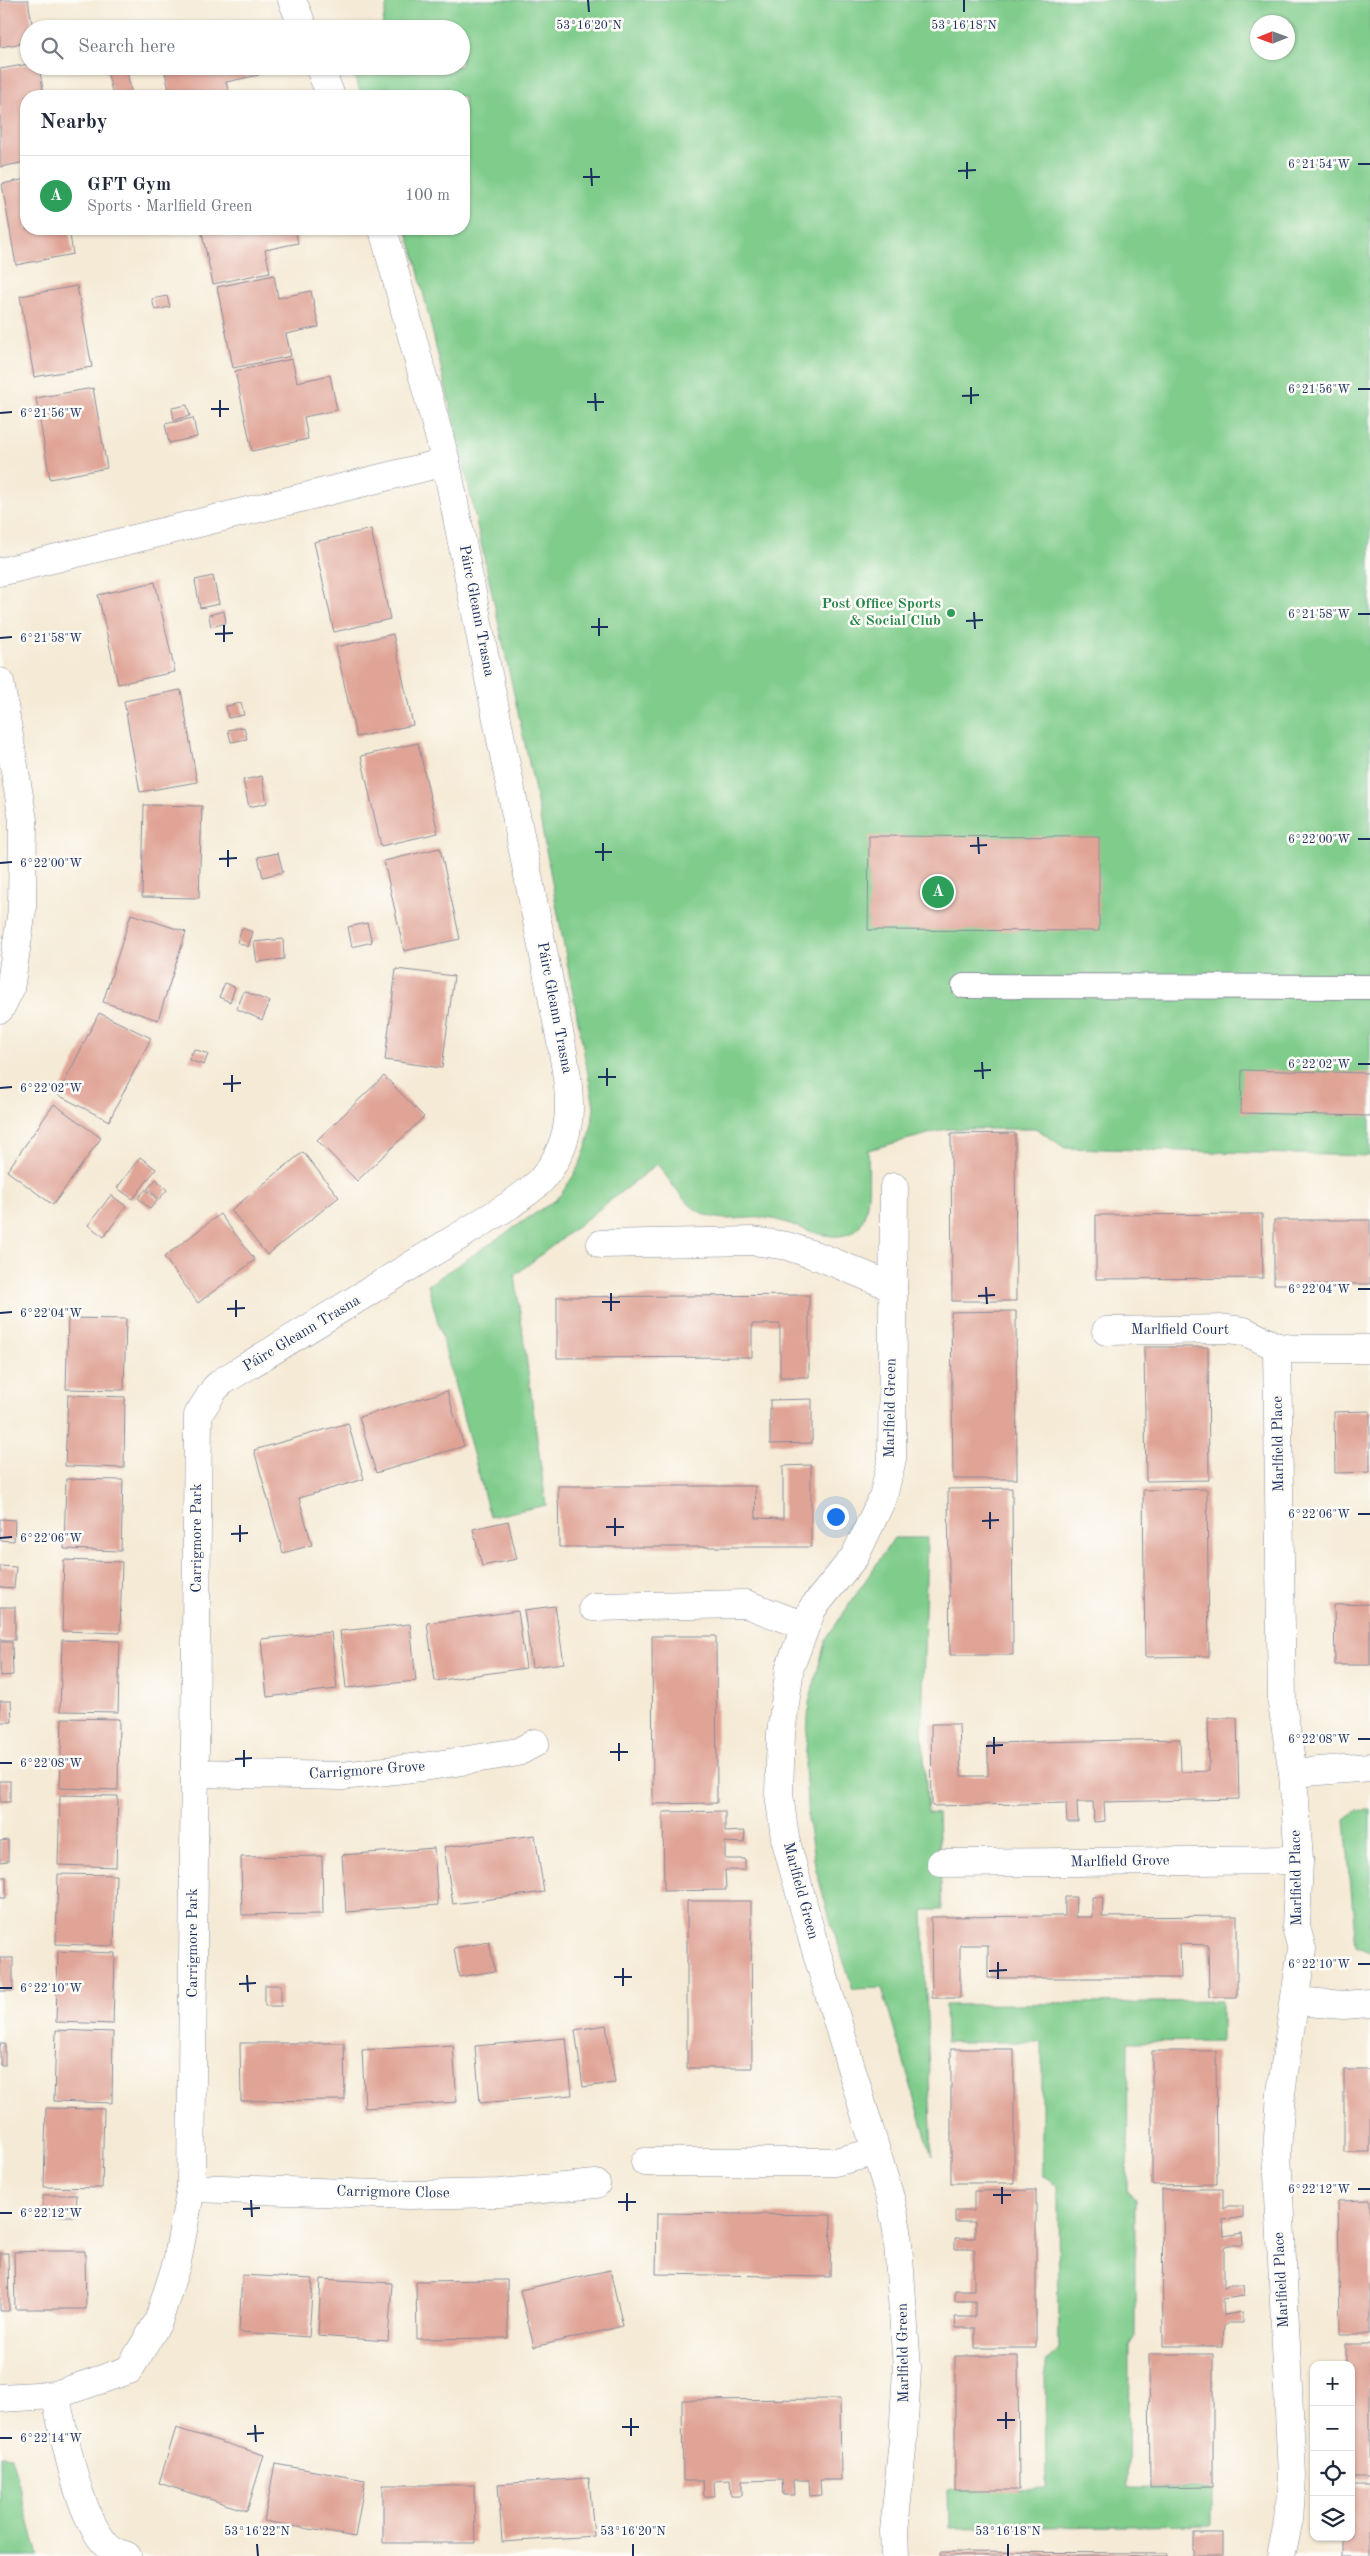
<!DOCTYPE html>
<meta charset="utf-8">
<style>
:root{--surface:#fff;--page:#f2f2f3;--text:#1f2937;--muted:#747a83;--line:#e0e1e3;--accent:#c8321e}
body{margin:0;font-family:"Old Standard TT",serif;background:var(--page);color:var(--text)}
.controls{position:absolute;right:15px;bottom:15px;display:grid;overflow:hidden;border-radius:10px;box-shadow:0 1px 4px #0004}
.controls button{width:45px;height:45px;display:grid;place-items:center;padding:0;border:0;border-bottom:1px solid var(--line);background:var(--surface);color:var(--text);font:25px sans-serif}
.compass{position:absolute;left:1250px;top:15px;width:45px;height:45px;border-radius:50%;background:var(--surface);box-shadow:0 1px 4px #0004;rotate:269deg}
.you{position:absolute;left:835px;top:1516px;width:18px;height:18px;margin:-12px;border:4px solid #fff;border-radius:50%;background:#1a73e8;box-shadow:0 0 0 8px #1a73e833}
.badge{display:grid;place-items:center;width:32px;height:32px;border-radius:50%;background:var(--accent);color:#fff;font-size:16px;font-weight:700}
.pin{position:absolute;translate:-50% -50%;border:2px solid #fff;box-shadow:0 1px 5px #0006}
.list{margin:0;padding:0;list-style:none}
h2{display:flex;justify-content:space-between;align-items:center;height:65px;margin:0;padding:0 20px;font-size:21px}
h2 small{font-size:16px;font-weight:400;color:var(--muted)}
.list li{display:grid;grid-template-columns:32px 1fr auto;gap:15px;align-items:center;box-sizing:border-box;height:80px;padding:0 20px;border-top:1px solid var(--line)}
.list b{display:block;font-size:19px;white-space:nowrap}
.list p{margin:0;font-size:16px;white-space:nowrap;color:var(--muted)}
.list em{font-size:16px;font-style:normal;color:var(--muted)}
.icon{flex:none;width:28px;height:28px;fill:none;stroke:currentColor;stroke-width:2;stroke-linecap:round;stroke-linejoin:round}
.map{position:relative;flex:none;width:1370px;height:2556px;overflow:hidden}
.search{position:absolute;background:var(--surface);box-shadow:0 1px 4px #0004;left:20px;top:20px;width:450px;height:55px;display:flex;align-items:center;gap:12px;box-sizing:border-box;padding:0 18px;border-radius:28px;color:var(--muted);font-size:19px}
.panel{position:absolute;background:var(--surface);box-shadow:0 1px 4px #0004;left:20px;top:90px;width:450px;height:145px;border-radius:20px}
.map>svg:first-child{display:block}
</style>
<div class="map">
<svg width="1370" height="2556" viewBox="0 0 1370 2556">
<rect width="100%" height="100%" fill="#fdfcf7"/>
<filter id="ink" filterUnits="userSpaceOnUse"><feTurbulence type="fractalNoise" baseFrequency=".02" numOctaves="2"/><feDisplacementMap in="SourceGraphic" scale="10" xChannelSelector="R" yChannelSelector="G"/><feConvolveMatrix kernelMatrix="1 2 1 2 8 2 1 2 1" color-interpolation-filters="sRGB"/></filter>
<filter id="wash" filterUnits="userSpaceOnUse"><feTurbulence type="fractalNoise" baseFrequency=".0096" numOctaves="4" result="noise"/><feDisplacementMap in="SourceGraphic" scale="20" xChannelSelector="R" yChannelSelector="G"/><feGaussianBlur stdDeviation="1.12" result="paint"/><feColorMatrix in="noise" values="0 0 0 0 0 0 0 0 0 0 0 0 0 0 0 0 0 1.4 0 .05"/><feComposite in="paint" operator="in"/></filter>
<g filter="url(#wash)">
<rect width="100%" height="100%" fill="#f5ead5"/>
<g fill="#7fcc8b" stroke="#4d7e74" fill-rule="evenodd">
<path d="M388,0H1370V1156L1065,1148L1037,1129H947L868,1150C868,1171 872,1212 858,1228C853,1234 840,1237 833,1236C810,1235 790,1221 767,1218C747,1216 725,1223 706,1215C682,1205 672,1182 657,1164L515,1275L546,1505L490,1517L428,1285L557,1199C581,1169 591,1143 594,1106L533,781L463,461L415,258L406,229H464V96H362L350,66H461V29H381ZM1258,22H1288V52H1258Z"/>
<polygon points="894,1538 927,1538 922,1731 928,1813 938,1814 942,1910 923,1910 932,2157 882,1988 853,1989 832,1926 816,1870 808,1822 805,1766 809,1702 826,1639"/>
<polygon points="1370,1809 1370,1951 1369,1952 1356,1946 1345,1820 1358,1810"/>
<polygon points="1222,2001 1222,2041 1128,2042 1127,2190 1135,2199 1135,2336 1129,2346 1128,2488 1212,2489 1212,2525 949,2528 948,2490 1046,2488 1045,2361 1059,2349 1058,2187 1042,2174 1042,2042 946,2042 945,2005"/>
<polygon points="0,2455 11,2456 38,2556 0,2556"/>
</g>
<g id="blocks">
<g fill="#e0a497">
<polygon points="0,0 28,0 33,29 29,29 29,42 0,47"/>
<polygon points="215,24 216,29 195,29 195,28"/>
<polygon points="29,64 29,66 39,66 44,96 26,96 26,162 0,167 0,69"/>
<polygon points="164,66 258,66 259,75 226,82 230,96 170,96"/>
<polygon points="126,67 132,95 113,96 107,71"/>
<polygon points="26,179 26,229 69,229 73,254 16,265 2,184"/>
<polygon points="201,229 295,229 298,243 265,250 270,272 213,284"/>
<polygon points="274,275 278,298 311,291 319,327 286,334 291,356 233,368 217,287"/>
<polygon points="77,286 92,367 34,377 20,296"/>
<polygon points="167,296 170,307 155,310 152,299"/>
<polygon points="292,359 297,382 330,375 337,410 304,417 308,439 252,451 235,371"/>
<polygon points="93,388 107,468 50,479 36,398"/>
<polygon points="187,405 190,416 174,420 172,408"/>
<polygon points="193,418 197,437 169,443 165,424"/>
<polygon points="371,529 390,619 334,632 314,542"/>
<polygon points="213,576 219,604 200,608 195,580"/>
<polygon points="155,582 175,672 118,684 98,595"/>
<polygon points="224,611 226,623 211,627 209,615"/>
<polygon points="393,634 413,725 356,737 336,647"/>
<polygon points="181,690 197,782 140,792 124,701"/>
<polygon points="241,703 244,715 228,718 226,706"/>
<polygon points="244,727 247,739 231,742 228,730"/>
<polygon points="418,743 438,833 381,846 361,756"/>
<polygon points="262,776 267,803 249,807 243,780"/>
<polygon points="144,805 202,806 199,898 142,897"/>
<polygon points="869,836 1099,837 1099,931 868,930"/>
<polygon points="440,848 460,939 404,951 384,861"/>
<polygon points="278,853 283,872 263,877 258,857"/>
<polygon points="131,914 186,932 158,1020 103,1002"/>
<polygon points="367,923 372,942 352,947 348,927"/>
<polygon points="242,928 253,932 248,947 237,942"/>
<polygon points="283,939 284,959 257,962 254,942"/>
<polygon points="396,969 454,976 442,1068 385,1060"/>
<polygon points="225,983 235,987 230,1002 219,997"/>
<polygon points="244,991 270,1002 262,1020 237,1009"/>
<polygon points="99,1013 151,1038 109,1121 58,1095"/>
<polygon points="194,1049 208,1054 204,1065 189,1060"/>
<polygon points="1242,1070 1370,1073 1370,1116 1241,1113"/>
<polygon points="384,1076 424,1117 357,1181 317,1140"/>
<polygon points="54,1104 101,1138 53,1205 7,1171"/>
<polygon points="1015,1133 1016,1301 952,1301 951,1134"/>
<polygon points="303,1152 339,1197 267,1255 231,1210"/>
<polygon points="140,1157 156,1169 133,1199 117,1188"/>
<polygon points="156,1179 167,1190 159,1199 148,1188"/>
<polygon points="146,1189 158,1200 150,1209 138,1198"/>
<polygon points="111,1195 126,1206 104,1237 88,1225"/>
<polygon points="220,1214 255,1260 198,1303 164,1257"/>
<polygon points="1262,1214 1263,1278 1096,1279 1096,1215"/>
<rect x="1274" y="1220" width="96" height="64"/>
<polygon points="809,1295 809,1377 780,1377 780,1324 752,1324 752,1357 557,1358 557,1297"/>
<polygon points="1016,1311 1017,1479 953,1479 951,1312"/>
<polygon points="68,1318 126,1319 124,1390 66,1389"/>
<polygon points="1144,1347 1208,1347 1209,1480 1146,1481"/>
<polygon points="447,1391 464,1446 376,1473 359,1417"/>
<polygon points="68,1395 125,1397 124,1468 65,1466"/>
<polygon points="812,1399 812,1443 770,1444 770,1400"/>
<polygon points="1370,1411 1370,1472 1335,1473 1334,1412"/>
<polygon points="348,1423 364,1479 299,1498 312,1545 283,1553 254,1450"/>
<polygon points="811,1465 811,1547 559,1547 558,1486 755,1486 756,1518 783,1519 783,1466"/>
<polygon points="66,1479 123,1480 121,1551 64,1549"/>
<polygon points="1012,1488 1013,1655 950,1655 948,1489"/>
<polygon points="1207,1489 1209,1656 1145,1657 1143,1490"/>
<polygon points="0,1519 15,1520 14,1541 0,1540"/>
<polygon points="508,1521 517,1559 482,1566 473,1529"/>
<polygon points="64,1560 122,1562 120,1633 62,1631"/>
<polygon points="0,1566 16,1567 14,1588 0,1587"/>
<polygon points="1370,1604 1370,1665 1335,1665 1334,1605"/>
<polygon points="555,1606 564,1663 532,1667 524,1610"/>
<rect x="0" y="1607" width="15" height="33"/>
<polygon points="518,1611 526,1668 435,1681 427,1623"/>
<polygon points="410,1624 416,1681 346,1688 340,1631"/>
<polygon points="331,1632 337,1689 267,1697 261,1639"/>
<polygon points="652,1636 716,1636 717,1803 653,1804"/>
<polygon points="62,1640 120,1641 118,1712 60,1711"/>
<polygon points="0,1642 12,1642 13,1675 0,1676"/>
<polygon points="0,1701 11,1701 12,1722 0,1722"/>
<polygon points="62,1718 119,1719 118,1790 60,1788"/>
<polygon points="1208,1718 1237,1718 1239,1799 1104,1802 1105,1821 1094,1822 1093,1802 1077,1802 1078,1822 1067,1822 1066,1803 932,1806 931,1724 959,1724 961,1776 988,1776 988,1743 1180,1739 1181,1772 1209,1771"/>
<rect x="0" y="1781" width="10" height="21"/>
<polygon points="60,1795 118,1796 116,1867 58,1865"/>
<polygon points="725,1811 725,1832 745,1831 744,1843 725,1842 725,1859 745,1859 745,1870 725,1870 726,1890 664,1891 663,1812"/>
<polygon points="535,1835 544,1892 453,1904 444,1847"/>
<polygon points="8,1840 8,1861 0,1862 0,1841"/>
<polygon points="434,1848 438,1905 346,1912 342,1855"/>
<polygon points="322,1856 323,1914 242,1915 241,1857"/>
<polygon points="58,1874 116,1875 114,1946 56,1944"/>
<rect x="0" y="1877" width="6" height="21"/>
<polygon points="1065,1897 1076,1897 1075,1917 1092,1917 1092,1897 1103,1897 1102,1917 1237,1916 1237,1997 1209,1997 1208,1945 1180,1944 1181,1978 988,1978 988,1945 960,1945 960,1998 932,1998 931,1917 1065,1916"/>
<polygon points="687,1901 751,1901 752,2068 687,2068"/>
<polygon points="489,1942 495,1971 459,1977 454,1948"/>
<polygon points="58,1951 115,1953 113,2024 56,2022"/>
<rect x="0" y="1958" width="13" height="33"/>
<rect x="265" y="1985" width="16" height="21"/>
<polygon points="606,2025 615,2083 583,2087 575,2030"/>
<polygon points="56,2030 113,2032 112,2103 54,2101"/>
<polygon points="566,2038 572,2095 480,2103 475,2046"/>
<polygon points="240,2043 344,2043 345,2100 241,2101"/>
<rect x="0" y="2044" width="5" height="21"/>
<polygon points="453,2045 457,2102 365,2108 362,2050"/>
<rect x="951" y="2049" width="63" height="134"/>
<polygon points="1152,2051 1216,2051 1217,2184 1152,2185"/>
<rect x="1344" y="2070" width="26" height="82"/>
<polygon points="46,2108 104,2109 102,2188 44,2187"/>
<polygon points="1162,2189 1223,2189 1223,2209 1228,2206 1243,2206 1243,2217 1223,2220 1224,2236 1242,2233 1243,2245 1228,2245 1224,2247 1224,2288 1228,2285 1243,2285 1244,2296 1223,2299 1224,2315 1243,2312 1243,2323 1229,2323 1224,2326 1223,2346 1163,2346"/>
<polygon points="1036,2190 1036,2348 975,2348 975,2328 956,2328 955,2317 975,2317 975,2301 955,2301 955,2290 974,2290 974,2249 955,2249 955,2238 975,2238 975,2222 955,2222 955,2211 974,2211 974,2191"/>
<polygon points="43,2195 77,2195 76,2216 43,2216"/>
<polygon points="1370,2200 1370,2334 1340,2334 1338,2201"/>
<polygon points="657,2213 831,2215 830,2277 656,2274"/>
<polygon points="49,2251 85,2251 86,2309 15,2309 14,2252"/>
<polygon points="0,2253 8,2253 9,2311 0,2311"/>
<polygon points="610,2270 623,2326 534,2347 520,2290"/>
<polygon points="242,2275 313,2279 309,2337 239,2332"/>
<polygon points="321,2279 392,2283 388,2341 318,2336"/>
<polygon points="507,2280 508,2338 417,2339 416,2281"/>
<polygon points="1346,2344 1370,2344 1370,2478 1351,2478 1351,2365 1346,2365"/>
<polygon points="1149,2354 1213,2354 1213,2487 1150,2488"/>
<polygon points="955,2356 1018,2356 1019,2490 955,2490"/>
<polygon points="840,2399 841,2480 820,2480 821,2495 810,2496 809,2480 793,2480 794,2495 783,2495 782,2480 742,2481 742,2496 731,2496 730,2480 714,2481 715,2496 704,2496 703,2481 683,2481 682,2400"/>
<polygon points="176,2428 264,2455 247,2511 159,2483"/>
<polygon points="275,2464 365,2480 355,2537 264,2521"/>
<polygon points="589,2478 594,2536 502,2542 498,2484"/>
<polygon points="383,2485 474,2485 475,2543 383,2543"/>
<polygon points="1351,2486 1370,2486 1370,2556 1342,2556 1342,2537 1351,2537"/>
<rect x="1194" y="2533" width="29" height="23"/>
<polygon points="941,2552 1167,2553 1167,2556 941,2556"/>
</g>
</g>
</g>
<g filter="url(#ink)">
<use href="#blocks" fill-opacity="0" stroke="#888c9a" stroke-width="1"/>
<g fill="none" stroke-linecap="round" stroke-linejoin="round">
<defs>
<polyline id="lane" points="964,986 1370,987"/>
<g id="street">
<polyline points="292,0 304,29"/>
<polyline points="319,66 331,96"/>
<polyline points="0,572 446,462"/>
<polyline points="0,682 23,820 22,910 10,989 0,1009"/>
<polyline points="894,1187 892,1459 883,1497 855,1556 812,1609 790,1667 781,1733 779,1794 785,1838 812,1937 891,2201 897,2230 907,2368 903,2439 894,2531 895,2556"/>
<polyline points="601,1244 753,1241 787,1246 823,1258 893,1287"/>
<polyline points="1106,1331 1227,1329 1244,1331 1277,1347 1293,1349 1370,1349"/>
<polyline points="1277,1347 1282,1704 1293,1773 1299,1860 1296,1927 1302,1949 1281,2093 1277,2152 1292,2476 1289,2520 1281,2556"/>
<polyline points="593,1607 746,1604 805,1626"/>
<polyline points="194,1773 342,1776 430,1766 518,1752 535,1743"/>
<polyline points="1293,1773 1370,1767"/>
<polyline points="941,1863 1299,1860"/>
<polyline points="1295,2001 1343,2005 1370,2003"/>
<polyline points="645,2162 835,2162 875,2152"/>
<polyline points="191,2188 409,2195 500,2193 596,2184"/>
<path d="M55,2395C66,2439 77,2516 109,2548C113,2552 122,2554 127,2556"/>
<path d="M0,2398L55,2395L129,2370L158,2322L177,2262L191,2188L198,1415L215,1388L223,1381L510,1205C521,1196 535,1188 543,1178C577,1136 571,1097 562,1047L446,462L383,229"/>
</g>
</defs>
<use href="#lane" stroke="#888c9a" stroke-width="26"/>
<use href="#street" stroke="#888c9a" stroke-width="29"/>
<use href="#lane" stroke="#fff" stroke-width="24"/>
<use href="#street" stroke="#fff" stroke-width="28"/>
</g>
</g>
<path fill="none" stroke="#1b2f5e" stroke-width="2" d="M588,0L589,12M964,0V12M967,162V179M1358,164H1370M591,168L592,186M958,171L976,170M583,177H600M971,387V404M1358,389H1370M595,393L596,411M962,396L979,395M220,400V417M587,402H604M211,409H229M0,413L12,412M974,612L975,629M1358,614H1370M599,618V636M966,621L983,620M224,625V642M591,627H608M215,634L233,633M0,638L12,637M978,837L979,854M1358,839H1370M603,843V861M970,846L987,845M228,850V867M595,852H612M219,859L237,858M0,863L12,862M982,1062L983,1079M1358,1064H1370M607,1068V1086M974,1071L991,1070M232,1075V1092M598,1077H616M223,1084L241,1083M0,1088L12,1087M986,1287L987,1304M1358,1289H1370M611,1293V1311M978,1296L995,1295M236,1300V1317M602,1302H620M227,1309L245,1308M0,1313L12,1312M990,1512V1529M1358,1514H1370M615,1518V1536M982,1521L999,1520M240,1525V1542M606,1527H624M231,1534L248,1533M0,1538L12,1537M994,1737V1754M1358,1739H1370M619,1743V1761M986,1746L1003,1745M244,1750V1767M610,1752H628M235,1759L252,1758M0,1763H12M998,1962V1979M1358,1964H1370M623,1968V1986M989,1971L1007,1970M247,1975L248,1992M614,1977H632M239,1984L256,1983M0,1988H12M1002,2187V2204M1358,2189H1370M627,2193V2211M993,2195H1011M251,2200L252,2217M618,2202H636M243,2209L260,2208M0,2213H12M1006,2412V2429M631,2418V2436M997,2420H1015M255,2425L256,2442M622,2427H639M247,2434L264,2433M0,2438H12M257,2544L258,2556M633,2544V2556M1008,2544V2556"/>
<circle fill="#2e9e5b" stroke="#fdfcf7" stroke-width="2" cx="951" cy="613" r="5"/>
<g text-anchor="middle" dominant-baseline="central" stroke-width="5" stroke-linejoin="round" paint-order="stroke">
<g font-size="15" font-weight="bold" fill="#27864d" stroke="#fdfcf7" text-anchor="end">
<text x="941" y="604">Post Office Sports<tspan x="941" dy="17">&amp; Social Club</tspan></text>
</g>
<g font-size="15" fill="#1b2f5e" stroke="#fdfcf7">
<text transform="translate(476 611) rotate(79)">Páirc Gleann Trasna</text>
<text transform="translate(554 1008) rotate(79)">Páirc Gleann Trasna</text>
<text x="1180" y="1330">Marlfield Court</text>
<text transform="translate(302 1334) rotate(-31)">Páirc Gleann Trasna</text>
<text transform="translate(891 1408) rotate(-89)">Marlfield Green</text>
<text transform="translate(1279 1444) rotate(-91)">Marlfield Place</text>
<text transform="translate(197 1538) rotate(-90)">Carrigmore Park</text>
<text transform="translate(367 1771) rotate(-4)">Carrigmore Grove</text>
<text transform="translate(1120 1862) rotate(-1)">Marlfield Grove</text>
<text transform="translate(1297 1878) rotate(-91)">Marlfield Place</text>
<text transform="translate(800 1891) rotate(75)">Marlfield Green</text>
<text transform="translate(193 1943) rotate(-90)">Carrigmore Park</text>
<text transform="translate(393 2193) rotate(1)">Carrigmore Close</text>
<text transform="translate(1282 2280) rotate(-93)">Marlfield Place</text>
<text transform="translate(904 2353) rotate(-91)">Marlfield Green</text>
</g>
</g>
<g font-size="12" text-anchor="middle" fill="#1b2f5e" stroke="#fdfcf7" stroke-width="5" stroke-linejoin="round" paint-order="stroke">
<text x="589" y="29">53°16'20"N</text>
<text x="964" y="29">53°16'18"N</text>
<text x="1319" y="168">6°21'54"W</text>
<text x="1319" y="393">6°21'56"W</text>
<text x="51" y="417">6°21'56"W</text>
<text x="1319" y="618">6°21'58"W</text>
<text x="51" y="642">6°21'58"W</text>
<text x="1319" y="843">6°22'00"W</text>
<text x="51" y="867">6°22'00"W</text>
<text x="1319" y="1068">6°22'02"W</text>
<text x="51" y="1092">6°22'02"W</text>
<text x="1319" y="1293">6°22'04"W</text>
<text x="51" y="1317">6°22'04"W</text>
<text x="1319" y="1518">6°22'06"W</text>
<text x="51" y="1542">6°22'06"W</text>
<text x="1319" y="1743">6°22'08"W</text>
<text x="51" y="1767">6°22'08"W</text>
<text x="1319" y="1968">6°22'10"W</text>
<text x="51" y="1992">6°22'10"W</text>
<text x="1319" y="2193">6°22'12"W</text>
<text x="51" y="2217">6°22'12"W</text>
<text x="51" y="2442">6°22'14"W</text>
<text x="257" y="2535">53°16'22"N</text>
<text x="633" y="2535">53°16'20"N</text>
<text x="1008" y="2535">53°16'18"N</text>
</g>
</svg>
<div class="controls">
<button>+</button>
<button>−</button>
<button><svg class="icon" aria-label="locate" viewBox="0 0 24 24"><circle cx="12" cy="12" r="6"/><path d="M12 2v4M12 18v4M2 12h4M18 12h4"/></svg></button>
<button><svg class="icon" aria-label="layers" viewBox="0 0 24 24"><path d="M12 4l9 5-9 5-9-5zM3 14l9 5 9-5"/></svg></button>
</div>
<svg class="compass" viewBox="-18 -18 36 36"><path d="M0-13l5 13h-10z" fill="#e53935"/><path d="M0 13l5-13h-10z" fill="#747a83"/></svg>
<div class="you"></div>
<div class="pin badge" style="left:938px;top:892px;background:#2e9e5b">A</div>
<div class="search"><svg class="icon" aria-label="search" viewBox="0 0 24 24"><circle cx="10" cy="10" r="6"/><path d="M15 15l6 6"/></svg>Search here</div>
<section class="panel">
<h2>Nearby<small></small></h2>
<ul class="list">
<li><span class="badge" style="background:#2e9e5b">A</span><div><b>GFT Gym</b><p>Sports · Marlfield Green</p></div><em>100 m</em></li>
</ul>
</section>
</div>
